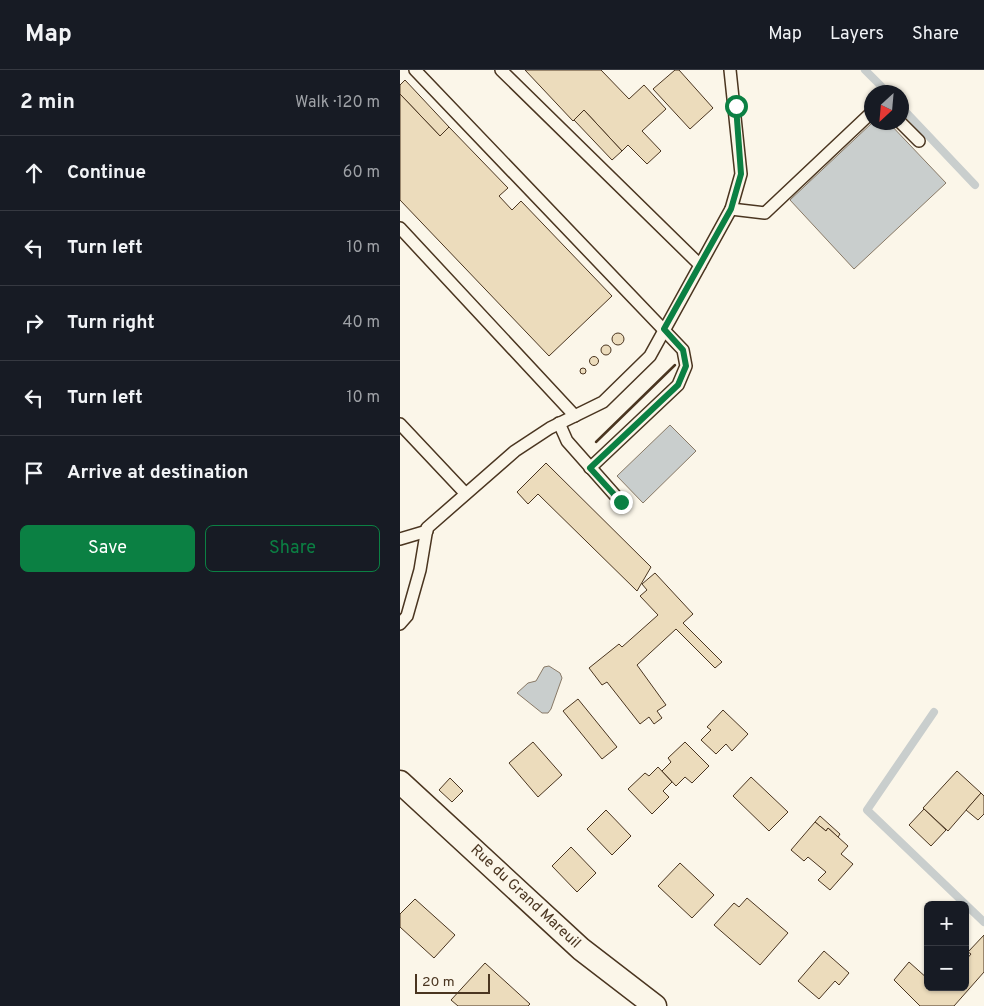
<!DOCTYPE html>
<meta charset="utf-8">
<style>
:root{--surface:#171b24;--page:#242831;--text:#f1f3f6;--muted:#9ea1a6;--line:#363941;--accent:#0b8043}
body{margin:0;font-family:Overpass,sans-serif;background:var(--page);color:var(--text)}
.controls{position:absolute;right:15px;bottom:15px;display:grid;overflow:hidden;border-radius:8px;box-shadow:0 1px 4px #0004}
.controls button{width:45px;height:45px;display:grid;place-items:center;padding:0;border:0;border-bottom:1px solid var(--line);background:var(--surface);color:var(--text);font:25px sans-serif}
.compass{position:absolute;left:464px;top:15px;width:45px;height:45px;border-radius:50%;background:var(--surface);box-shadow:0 1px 4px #0004;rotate:206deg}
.scale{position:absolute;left:15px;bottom:12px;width:75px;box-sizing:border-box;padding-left:5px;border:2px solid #4a3520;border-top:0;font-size:14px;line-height:18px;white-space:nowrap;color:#4a3520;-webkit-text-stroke:4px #fbf6e9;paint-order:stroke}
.stop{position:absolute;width:15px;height:15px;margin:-11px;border:4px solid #0b8043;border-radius:50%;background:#fff}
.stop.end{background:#0b8043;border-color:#fff;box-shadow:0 1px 5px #0008}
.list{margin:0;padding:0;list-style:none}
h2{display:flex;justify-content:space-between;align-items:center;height:65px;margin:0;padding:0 20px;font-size:21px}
h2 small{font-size:16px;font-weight:400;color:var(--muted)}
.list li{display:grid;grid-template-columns:32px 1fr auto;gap:15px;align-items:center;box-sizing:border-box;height:75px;padding:0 20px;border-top:1px solid var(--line)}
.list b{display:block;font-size:19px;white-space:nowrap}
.list em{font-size:16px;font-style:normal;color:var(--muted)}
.actions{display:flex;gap:10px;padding:15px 20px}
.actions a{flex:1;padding:11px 0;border:1px solid var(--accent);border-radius:8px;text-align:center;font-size:18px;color:var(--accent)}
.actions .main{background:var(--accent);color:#fff}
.icon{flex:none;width:28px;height:28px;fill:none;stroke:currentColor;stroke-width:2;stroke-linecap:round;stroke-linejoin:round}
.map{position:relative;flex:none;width:584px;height:936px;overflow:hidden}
header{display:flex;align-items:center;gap:30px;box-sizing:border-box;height:70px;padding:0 25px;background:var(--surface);border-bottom:1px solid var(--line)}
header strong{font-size:24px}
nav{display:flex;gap:28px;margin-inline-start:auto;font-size:18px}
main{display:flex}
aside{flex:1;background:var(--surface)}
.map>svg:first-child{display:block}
</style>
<header>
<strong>Map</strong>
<nav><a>Map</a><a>Layers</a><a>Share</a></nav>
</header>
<main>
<aside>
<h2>2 min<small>Walk · 120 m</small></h2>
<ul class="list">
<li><svg class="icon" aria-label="ahead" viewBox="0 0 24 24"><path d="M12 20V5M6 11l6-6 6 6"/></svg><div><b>Continue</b></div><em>60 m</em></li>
<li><svg class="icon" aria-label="left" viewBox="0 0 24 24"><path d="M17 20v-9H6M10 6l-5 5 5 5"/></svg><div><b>Turn left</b></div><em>10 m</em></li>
<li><svg class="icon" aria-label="right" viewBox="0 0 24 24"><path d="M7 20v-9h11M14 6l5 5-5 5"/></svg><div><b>Turn right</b></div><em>40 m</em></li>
<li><svg class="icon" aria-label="left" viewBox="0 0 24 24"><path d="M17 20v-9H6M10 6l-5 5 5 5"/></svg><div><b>Turn left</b></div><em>10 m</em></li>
<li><svg class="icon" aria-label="arrive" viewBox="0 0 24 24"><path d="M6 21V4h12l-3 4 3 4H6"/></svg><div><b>Arrive at destination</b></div></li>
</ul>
<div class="actions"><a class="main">Save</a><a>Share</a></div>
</aside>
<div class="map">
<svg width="584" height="936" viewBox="0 0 584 936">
<rect width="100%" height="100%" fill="#fbf6e9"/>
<g fill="#c9cecd" stroke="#887966">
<polygon points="473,52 489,53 546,113 454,199 390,130"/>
<polygon points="270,355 296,381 243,433 217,406"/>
<polygon points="149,596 160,603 162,608 151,639 148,643 142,643 117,623 128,613 136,611 144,597"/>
</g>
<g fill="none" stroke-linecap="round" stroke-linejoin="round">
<g stroke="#c9cecd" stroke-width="8">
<polyline points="465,0 487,22"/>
<polyline points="502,38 575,115"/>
<polyline points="534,642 467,740 584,852"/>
</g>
</g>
<g fill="#ecdcbc" stroke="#4a3520">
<polygon points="125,0 201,0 229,29 244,15 266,39 242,61 261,81 247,94 228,75 222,81 184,40 173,51"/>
<polygon points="275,0 279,0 313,38 290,59 253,19"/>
<polygon points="5,10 49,57 40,66 0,24 0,15"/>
<polygon points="0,24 40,66 49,57 108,118 99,126 112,140 121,131 212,226 149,286 0,130"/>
<polygon points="184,40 222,81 212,90 174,50"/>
<circle cx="218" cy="269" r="6"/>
<circle cx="206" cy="280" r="5"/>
<circle cx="194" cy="291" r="4.5"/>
<circle cx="183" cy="301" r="3"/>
<polygon points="146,393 251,497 237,521 138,424 128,434 117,422"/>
<polygon points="255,503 293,544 283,553 322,592 315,598 276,559 237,595 266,635 257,641 262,648 254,654 249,647 240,654 207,612 202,615 189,598 219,574 222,577 258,545 240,526 247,520 242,514"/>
<polygon points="178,629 217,677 202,689 163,641"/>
<polygon points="323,640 348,664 332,681 326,674 316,684 301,670 311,660 307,657"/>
<polygon points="133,672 162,705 138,727 109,693"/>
<polygon points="285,672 309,696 292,713 285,707 276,716 262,701 271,692 268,688"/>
<polygon points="258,697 272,712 263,721 269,727 252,744 228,719 245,703 249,706"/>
<polygon points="557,701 581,723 548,761 523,738"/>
<polygon points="351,707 388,742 369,761 333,726"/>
<polygon points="50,708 63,721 52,732 39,720"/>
<polygon points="581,723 584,726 584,744 578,750 566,740"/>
<polygon points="524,739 546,760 531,776 509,755"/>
<polygon points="206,740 231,766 212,785 187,759"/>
<polygon points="420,746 440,764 438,767 428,758 426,761 415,752"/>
<polygon points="415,752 426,761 428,758 448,776 441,784 453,794 430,820 418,810 426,802 408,787 404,791 391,780"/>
<polygon points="171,777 196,803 177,822 152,796"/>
<polygon points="280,793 314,825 292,848 258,816"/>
<polygon points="347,828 388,863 360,895 314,855 334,833 339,837"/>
<polygon points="15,829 55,865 34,888 0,857 0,844"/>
<polygon points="584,865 584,902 554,936 520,936 494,910 509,892 528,909 528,917 565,917 565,891 571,884 568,882"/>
<polygon points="424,881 449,903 439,915 435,911 419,929 398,911"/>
<polygon points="85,893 130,934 128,936 58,936 51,930"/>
</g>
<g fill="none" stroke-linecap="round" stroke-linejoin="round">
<defs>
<g id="lane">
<polyline points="15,0 283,280 286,296 278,315 190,398"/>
<polyline points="101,0 300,195"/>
<polyline points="500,52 519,71"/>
<polyline points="331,139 365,143 472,42"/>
<polyline points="0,158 175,346"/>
<polyline points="159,353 167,371 221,432"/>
<polyline points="0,354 65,423"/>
<polyline points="0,469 27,461"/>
<polyline points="0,554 7,546 20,500 27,458 115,381 150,358 203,332 250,286 331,139 341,104 330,0"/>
</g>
<polyline id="street" points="0,712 181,879 255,936"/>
</defs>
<use href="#lane" stroke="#4a3520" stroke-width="14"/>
<use href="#street" stroke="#4a3520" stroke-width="25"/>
<use href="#lane" stroke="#fbf6e9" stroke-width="11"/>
<use href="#street" stroke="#fbf6e9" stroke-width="22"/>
<polyline stroke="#4a3520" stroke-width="2.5" points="196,372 275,295"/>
</g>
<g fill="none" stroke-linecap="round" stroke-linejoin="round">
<polyline stroke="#0b8043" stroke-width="6" points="221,432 190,398 278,315 286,296 283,280 264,259 331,139 341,104 336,36"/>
</g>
<g text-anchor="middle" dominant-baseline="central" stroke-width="4" stroke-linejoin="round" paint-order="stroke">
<g font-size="15" fill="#4a3520" stroke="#fbf6e9">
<text transform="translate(125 827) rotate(43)">Rue du Grand Mareuil</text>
</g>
</g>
</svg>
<div class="controls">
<button>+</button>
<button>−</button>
</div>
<svg class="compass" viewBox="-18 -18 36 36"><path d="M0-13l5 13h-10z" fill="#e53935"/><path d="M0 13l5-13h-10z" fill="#9ea1a6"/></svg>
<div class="scale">20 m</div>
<div class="stop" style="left:336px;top:36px"></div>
<div class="stop end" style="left:221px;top:432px"></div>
</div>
</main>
